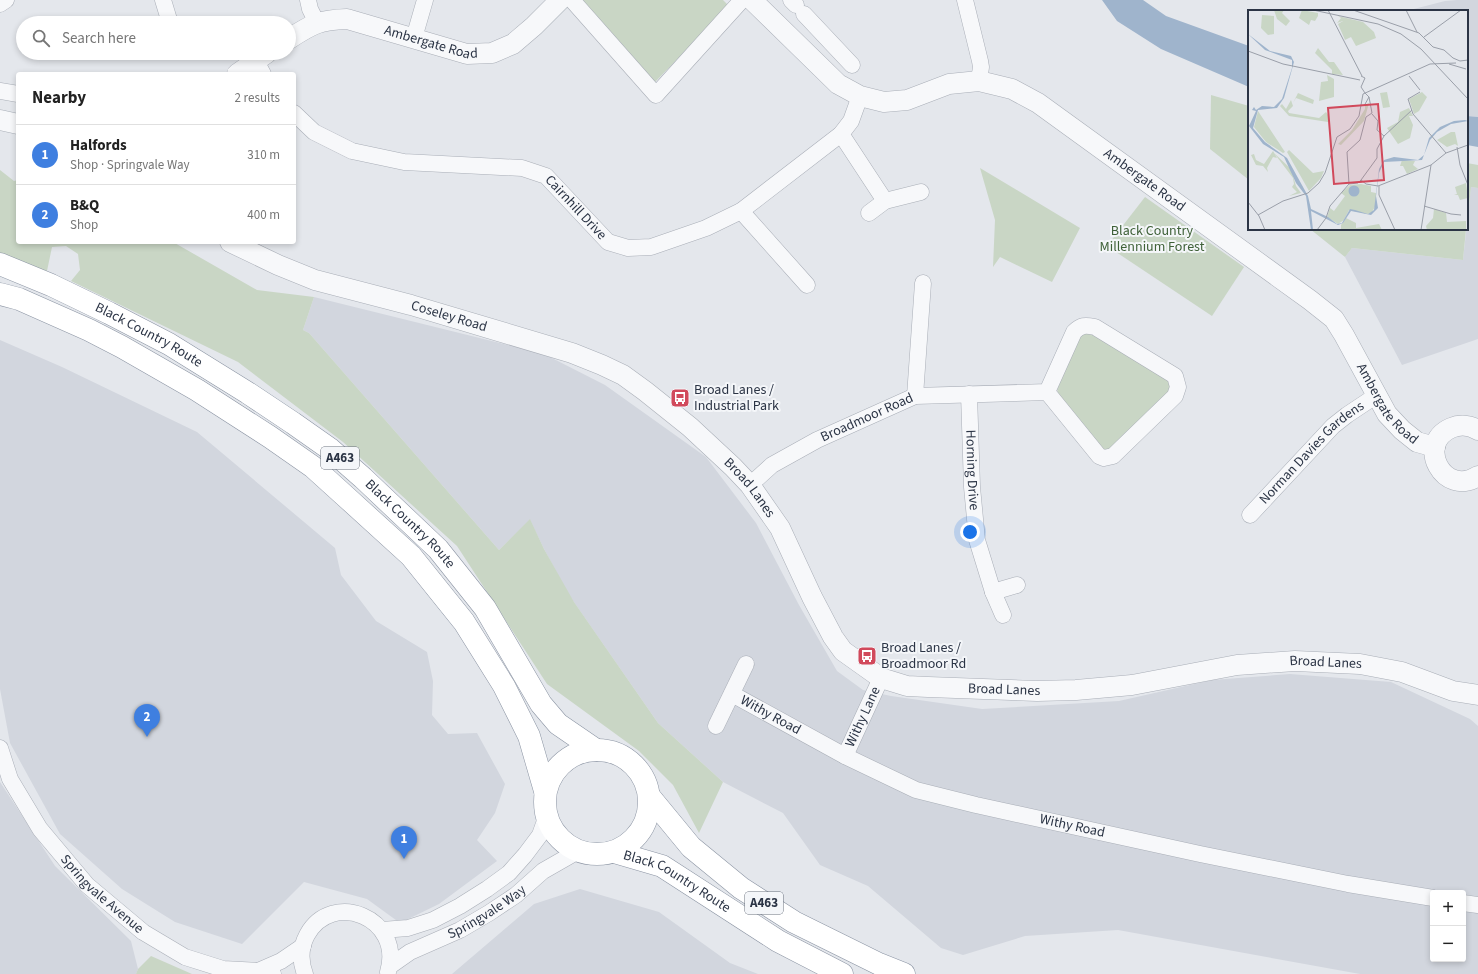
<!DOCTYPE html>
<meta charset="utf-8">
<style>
:root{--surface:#fff;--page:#f2f2f2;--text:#222;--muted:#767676;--line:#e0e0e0;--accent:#d1495b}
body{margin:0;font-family:"Source Sans 3",sans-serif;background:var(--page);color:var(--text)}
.controls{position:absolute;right:12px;bottom:12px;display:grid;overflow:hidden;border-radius:4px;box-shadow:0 2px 6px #0003}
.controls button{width:36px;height:36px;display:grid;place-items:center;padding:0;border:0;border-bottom:1px solid var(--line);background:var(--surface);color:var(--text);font:20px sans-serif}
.you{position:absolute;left:970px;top:532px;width:14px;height:14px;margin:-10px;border:3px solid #fff;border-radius:50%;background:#1a73e8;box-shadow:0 0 0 6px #1a73e833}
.badge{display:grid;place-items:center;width:26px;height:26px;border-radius:50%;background:var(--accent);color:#fff;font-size:13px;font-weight:700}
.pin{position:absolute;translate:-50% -33px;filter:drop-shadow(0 1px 2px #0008)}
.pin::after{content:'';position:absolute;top:21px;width:14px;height:12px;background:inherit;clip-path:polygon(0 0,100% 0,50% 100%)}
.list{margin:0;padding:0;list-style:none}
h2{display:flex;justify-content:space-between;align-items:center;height:52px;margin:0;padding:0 16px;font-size:17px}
h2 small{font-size:13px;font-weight:400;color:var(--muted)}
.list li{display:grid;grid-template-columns:26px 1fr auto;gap:12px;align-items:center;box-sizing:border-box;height:60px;padding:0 16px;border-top:1px solid var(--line)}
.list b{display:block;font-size:15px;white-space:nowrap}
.list p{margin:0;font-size:13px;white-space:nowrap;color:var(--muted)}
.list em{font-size:13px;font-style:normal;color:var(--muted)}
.icon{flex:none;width:22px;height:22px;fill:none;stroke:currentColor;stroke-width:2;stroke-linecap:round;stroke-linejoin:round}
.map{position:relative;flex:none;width:1478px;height:974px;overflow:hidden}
.search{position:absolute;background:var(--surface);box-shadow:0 2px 6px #0003;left:16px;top:16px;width:280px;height:44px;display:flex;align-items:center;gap:10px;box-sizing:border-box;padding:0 14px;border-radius:22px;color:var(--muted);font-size:15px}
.panel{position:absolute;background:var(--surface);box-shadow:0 2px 6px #0003;left:16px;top:72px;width:280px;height:172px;border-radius:4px}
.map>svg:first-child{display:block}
</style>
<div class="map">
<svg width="1478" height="974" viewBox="0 0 1478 974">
<rect width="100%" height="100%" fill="#e4e7ec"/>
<g fill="#d2d6de" fill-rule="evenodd">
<polygon points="1457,0 1478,0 1478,117 1467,116 1467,11 1406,11 1445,1"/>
<polygon points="1471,187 1478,188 1478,339 1402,365 1345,257 1352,248 1463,260"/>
<path d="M314,297L544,354L605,385L706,457L756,523L799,605L837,671L863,690L891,696L982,709L1119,701L1212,680L1290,674L1391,682L1470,719L1478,726V974H1360L1118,930L1025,936L963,955L941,948L868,886L820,865L783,813L723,782L658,723L569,595L544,549L530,520L499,550L309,333L303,330ZM1433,893H1463V959H1433Z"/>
<polygon points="0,340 62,367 197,432 335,548 341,575 376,621 427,652 433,681 432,715 448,734 477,733 505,784 495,813 477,840 497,861 439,904 400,923 367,899 304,882 242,944 175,922 122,889 60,834 10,743 0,689"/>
<polygon points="0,782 55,866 131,941 138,969 136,974 0,974"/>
<polygon points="580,889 659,912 730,963 758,974 452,974 534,904"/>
</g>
<g fill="#c9d6c5">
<polygon points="581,0 723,0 729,6 655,82 579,2"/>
<polygon points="1211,95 1249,106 1249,180 1210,149"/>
<polygon points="1467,163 1478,165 1478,188 1471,187 1467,224"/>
<polygon points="980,168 1080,228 1052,282 1000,257 993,267 995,220"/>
<polygon points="0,170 14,181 18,180 18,242 173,242 257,290 314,297 303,330 309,333 499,550 530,519 544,549 574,602 658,723 723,782 699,833 673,785 639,751 547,684 457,546 343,442 238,362 71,281 80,270 78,254 66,246 52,247 47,271 0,255"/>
<polygon points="1145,197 1244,267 1212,316 1107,246"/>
<polygon points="1310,229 1466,229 1463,260 1352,248 1345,257"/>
<polygon points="1087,331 1169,378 1171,383 1168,392 1111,451 1106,451 1097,447 1058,396 1057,387 1078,335"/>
<polygon points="151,956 192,974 136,974 138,969"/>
</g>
<g fill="#9fb4cc">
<polygon points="1102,0 1143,0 1166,16 1249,46 1249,87 1161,49 1117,21"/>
<polygon points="1467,116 1478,117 1478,147 1467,145"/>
</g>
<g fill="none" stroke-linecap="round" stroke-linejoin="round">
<defs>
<g id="minor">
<polyline points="163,0 170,23"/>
<polyline points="308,0 310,9 317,23"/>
<polyline points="572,0 656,95 742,0"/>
<polyline points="791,0 796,5"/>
<polyline points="965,0 980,61 981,67 979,81"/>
<polyline points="0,4 6,0"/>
<polyline points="804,14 852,65"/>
<polyline points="414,38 425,0"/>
<polyline points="256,61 263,74"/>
<polyline points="0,91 18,94"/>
<path id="s1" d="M294,113L314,132L352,151L404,162L522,168L546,176L608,242L628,248L651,247L706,228L741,211L841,134L851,121L860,96"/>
<polyline points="841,134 885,201"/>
<polyline points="741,211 807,285"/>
<polyline points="869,213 885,201 921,192"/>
<path id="s2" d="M969,394L972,487L977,540L993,592L1003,615"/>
<polyline points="915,396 923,283"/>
<path id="s3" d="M750,485L772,465L817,440L915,396L1047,392L1099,456L1104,458L1113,456L1175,396L1178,387L1175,376L1095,327C1085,325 1081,325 1074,332L1047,392"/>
<path id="s4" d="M1250,515L1333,426L1347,415L1377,395"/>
<polyline points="993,592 1017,585"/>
<path id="s5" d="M732,694L845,756L916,790L976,805L1200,854L1348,884L1433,898"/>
<polyline points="716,726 746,664"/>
<path id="s6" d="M0,748L10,779L40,829L87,885L143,932L185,957L223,969L258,971L273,974"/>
<path id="s7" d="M845,756L881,678"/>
<polyline points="1463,903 1478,905"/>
<polyline points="382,930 408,928 433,920 460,906 487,889 509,873 525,855 540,835 546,818"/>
<path id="s8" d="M390,966L410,952L460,930L489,913L516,895L543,871L578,851"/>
<polyline points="258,971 281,961 303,946"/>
<path d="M305,974C300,961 300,948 307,935C332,889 404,918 388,972"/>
</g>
<g id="tertiary">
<path id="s9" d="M752,0L838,84L860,96L884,102L907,100L949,84L979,81L1012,89L1038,103L1310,300L1334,319L1344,335L1387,414L1402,430L1417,442L1435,447"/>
<path id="s10" d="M289,39C312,24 319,20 347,19L467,54L492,53L513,44L534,26L560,0"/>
<polyline points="237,74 267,53"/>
<polyline points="0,120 18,124"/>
<path id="s11" d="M230,242L278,265L315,280L411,305L572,353L602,365L623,375L645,391L690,427L733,467L750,485L780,528L812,597L833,637L843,651L881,678L907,686L928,687L1037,691L1076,690L1132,685L1237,665L1295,661L1360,664L1402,672L1453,691L1478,695"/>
<path d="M1478,430C1470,425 1460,424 1451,428C1415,444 1444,498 1478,476"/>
</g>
<g id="trunk">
<path id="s12" d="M0,264L51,285L109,313L169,344L248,393L293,423L330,449L363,478L438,549L485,608L541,704L558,724L596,750"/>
<polyline points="0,294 19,299 89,330 122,347 197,390 270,437 313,467 345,496 411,556 464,622 504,686 529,736 545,791"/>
<circle cx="597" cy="802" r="52"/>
<polyline points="649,796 691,847 741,888 794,922 879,964 904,974"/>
<path id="s13" d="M614,852L662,866L778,941L842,974"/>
</g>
</defs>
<use href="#minor" stroke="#a9aeb7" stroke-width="17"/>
<use href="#tertiary" stroke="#a9aeb7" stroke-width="21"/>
<use href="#trunk" stroke="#8b94a3" stroke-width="23"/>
<use href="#minor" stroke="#f7f8fa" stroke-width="16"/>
<use href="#tertiary" stroke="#f7f8fa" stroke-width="20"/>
<use href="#trunk" stroke="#fff" stroke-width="22"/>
</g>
<defs>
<symbol id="bus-square" viewBox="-11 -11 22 22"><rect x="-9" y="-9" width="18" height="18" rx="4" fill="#d1495b" stroke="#f4f6f9"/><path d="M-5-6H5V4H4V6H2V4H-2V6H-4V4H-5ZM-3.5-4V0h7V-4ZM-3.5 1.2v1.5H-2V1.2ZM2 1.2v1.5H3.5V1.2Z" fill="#fff"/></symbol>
</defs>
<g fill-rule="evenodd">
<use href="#bus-square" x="669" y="387" width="22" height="22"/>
<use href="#bus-square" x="856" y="645" width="22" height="22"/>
</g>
<g text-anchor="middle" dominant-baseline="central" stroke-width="4" stroke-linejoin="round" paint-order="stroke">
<g fill="#f4f6f9" stroke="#676e7b" stroke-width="1">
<rect x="321" y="447" width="38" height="22" rx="3"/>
<rect x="745" y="892" width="38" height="22" rx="3"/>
</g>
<g font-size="13" font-weight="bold" fill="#2b3445">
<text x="340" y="458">A463</text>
<text x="764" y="903">A463</text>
</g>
<g font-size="14" fill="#2b3445" stroke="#f4f6f9">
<text stroke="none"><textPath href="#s10" startOffset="150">Ambergate Road</textPath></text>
<text stroke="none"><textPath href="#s9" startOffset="463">Ambergate Road</textPath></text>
<text stroke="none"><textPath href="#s1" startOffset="310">Cairnhill Drive</textPath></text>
<text stroke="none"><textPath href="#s11" startOffset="232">Coseley Road</textPath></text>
<text stroke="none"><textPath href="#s12" startOffset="165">Black Country Route</textPath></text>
<text stroke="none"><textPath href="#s9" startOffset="799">Ambergate Road</textPath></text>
<text stroke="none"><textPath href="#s3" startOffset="136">Broadmoor Road</textPath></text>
<text stroke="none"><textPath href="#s4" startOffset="88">Norman Davies Gardens</textPath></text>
<text stroke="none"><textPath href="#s2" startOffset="76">Horning Drive</textPath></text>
<text stroke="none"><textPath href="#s11" startOffset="586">Broad Lanes</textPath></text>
<text stroke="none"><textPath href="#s12" startOffset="489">Black Country Route</textPath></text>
<text stroke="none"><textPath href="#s11" startOffset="1270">Broad Lanes</textPath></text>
<text stroke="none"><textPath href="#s11" startOffset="946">Broad Lanes</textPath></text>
<text stroke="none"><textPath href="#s5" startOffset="44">Withy Road</textPath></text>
<text stroke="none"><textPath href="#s7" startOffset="43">Withy Lane</textPath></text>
<text stroke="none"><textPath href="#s5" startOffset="368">Withy Road</textPath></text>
<text stroke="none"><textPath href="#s13" startOffset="70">Black Country Route</textPath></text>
<text stroke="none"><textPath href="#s6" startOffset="181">Springvale Avenue</textPath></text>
<text stroke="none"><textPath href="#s8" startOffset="111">Springvale Way</textPath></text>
</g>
<g font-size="14" fill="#3f6138" stroke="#f4f6f9">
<text x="1152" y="231">Black Country<tspan x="1152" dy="16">Millennium Forest</tspan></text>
</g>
<g font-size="14" fill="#2b3445" stroke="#f4f6f9" text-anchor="start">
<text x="694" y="390">Broad Lanes /<tspan x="694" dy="16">Industrial Park</tspan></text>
<text x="881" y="648">Broad Lanes /<tspan x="881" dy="16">Broadmoor Rd</tspan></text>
</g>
</g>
<g transform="translate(1248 10)">
<rect width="220" height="220" fill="#e4e7ec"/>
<path d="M26,0H36L34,3L42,11L38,16L29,9ZM54,0L70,3V6L67,11L63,10L61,15L51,8ZM14,5L26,6V24L20,25L13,18ZM90,6L115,12L126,22L128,28L108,36L103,27L97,30L90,14L95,11L89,13L93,8ZM70,38L81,52H86L95,65L84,64V60L67,43ZM79,65L86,69V87L71,91L73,72L80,71ZM139,82L142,97L135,98L132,83ZM174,82L179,87L171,101L166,104L161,89ZM50,83L66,90L65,94L48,88L45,93ZM43,90L45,96L40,101L41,103L71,108L78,102L81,106L80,112L41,106L32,96L34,94L38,99ZM121,93L116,111L93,135L90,134L104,120L117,99V95ZM161,98L165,106H161L165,115L162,128L150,134L139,118L150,112L152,102ZM10,101L37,142L35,143L18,132L6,117ZM203,122H207L210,136L207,134L199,137L189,130ZM41,140L65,163L76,161L73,168L61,181L39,142ZM25,141L29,148L25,147L19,158L20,162L15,156L8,155L3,145L6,144L8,150L16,154ZM26,143L43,159L48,176L53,183L41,186L49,182L44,177L46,174L45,168ZM154,150L167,151L165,155L170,159L159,164L155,156H152ZM218,173L220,188L212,190L210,185H206L209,184L207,177ZM113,174L123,176V182L128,183V195L124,202L120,204L101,200L96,210L90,214L79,207L82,198L86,201L97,186L93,183L102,175ZM186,199L198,203L199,212L218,211V220H179L178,216L185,208ZM98,208L108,213V218L131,214L134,220H93V215Z" fill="#c9d6c5"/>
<path d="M0,24L22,41L43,46L46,52L36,88L29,98L10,100L5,118L17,132L39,148L60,186L63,199L80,207L89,214L94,213L102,199L107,200L120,204L126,200L131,159L136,150L146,147L170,150L176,145L181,128L192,117L206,111L217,110L220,111L203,114L189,122L182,130L174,150L136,152L131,163L128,186L130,198L123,205L103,201L95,213L90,215L63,201L65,220H63L58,186L48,173L36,147L15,134L1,116L8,101L4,100L6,97L8,100L14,96L26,97L34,89L44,58V50L17,40ZM100.5 181a5.5 5.5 0 1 1 11 0a5.5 5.5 0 1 1-11 0Z" fill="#9fb4cc"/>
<path fill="none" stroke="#9a9fa9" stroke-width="1" d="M65,0L130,14L153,24L173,39L220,89M80,0L114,66M105,0L171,23L185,37L196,40L205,48L212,51L220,50M158,0L169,22M176,27L213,0M0,41L35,54L112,70M201,54L218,59M113,66L117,68L113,77L117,83M161,66L172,80M172,82L160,89L165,104L198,143M116,96L121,87L117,83M124,104L130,111L129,120L136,126M136,126L164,100M209,137L212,155L220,175M113,170L129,148V139L136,126M101,174L99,142L112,130L118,107L124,103L121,87M101,174L110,173L113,170L118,174L130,176L183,155M131,176V185L147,220M0,192L11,206L17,220M176,196L203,204L213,205M10,205L35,191L60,183L71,173L77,163L89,127L102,119L111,106L115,84L182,54L208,53M69,220L78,208L82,196L101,174M173,220L183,155L198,143L220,135"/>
<path fill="#d1495b" fill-opacity="0.15" stroke="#d1495b" stroke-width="2" d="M130,94L136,170L86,174L80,98Z"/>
<rect width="220" height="220" fill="none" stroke="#2b3445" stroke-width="2"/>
</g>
</svg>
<div class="controls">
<button>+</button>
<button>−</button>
</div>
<div class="you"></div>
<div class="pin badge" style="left:404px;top:859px;background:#3f7fe0">1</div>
<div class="pin badge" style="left:147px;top:737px;background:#3f7fe0">2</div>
<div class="search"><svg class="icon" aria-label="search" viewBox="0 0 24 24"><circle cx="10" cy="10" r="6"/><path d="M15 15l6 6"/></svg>Search here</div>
<section class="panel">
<h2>Nearby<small>2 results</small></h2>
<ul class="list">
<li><span class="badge" style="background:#3f7fe0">1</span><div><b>Halfords</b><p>Shop · Springvale Way</p></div><em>310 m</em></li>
<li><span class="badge" style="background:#3f7fe0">2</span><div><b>B&amp;Q</b><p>Shop</p></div><em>400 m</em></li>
</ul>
</section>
</div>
